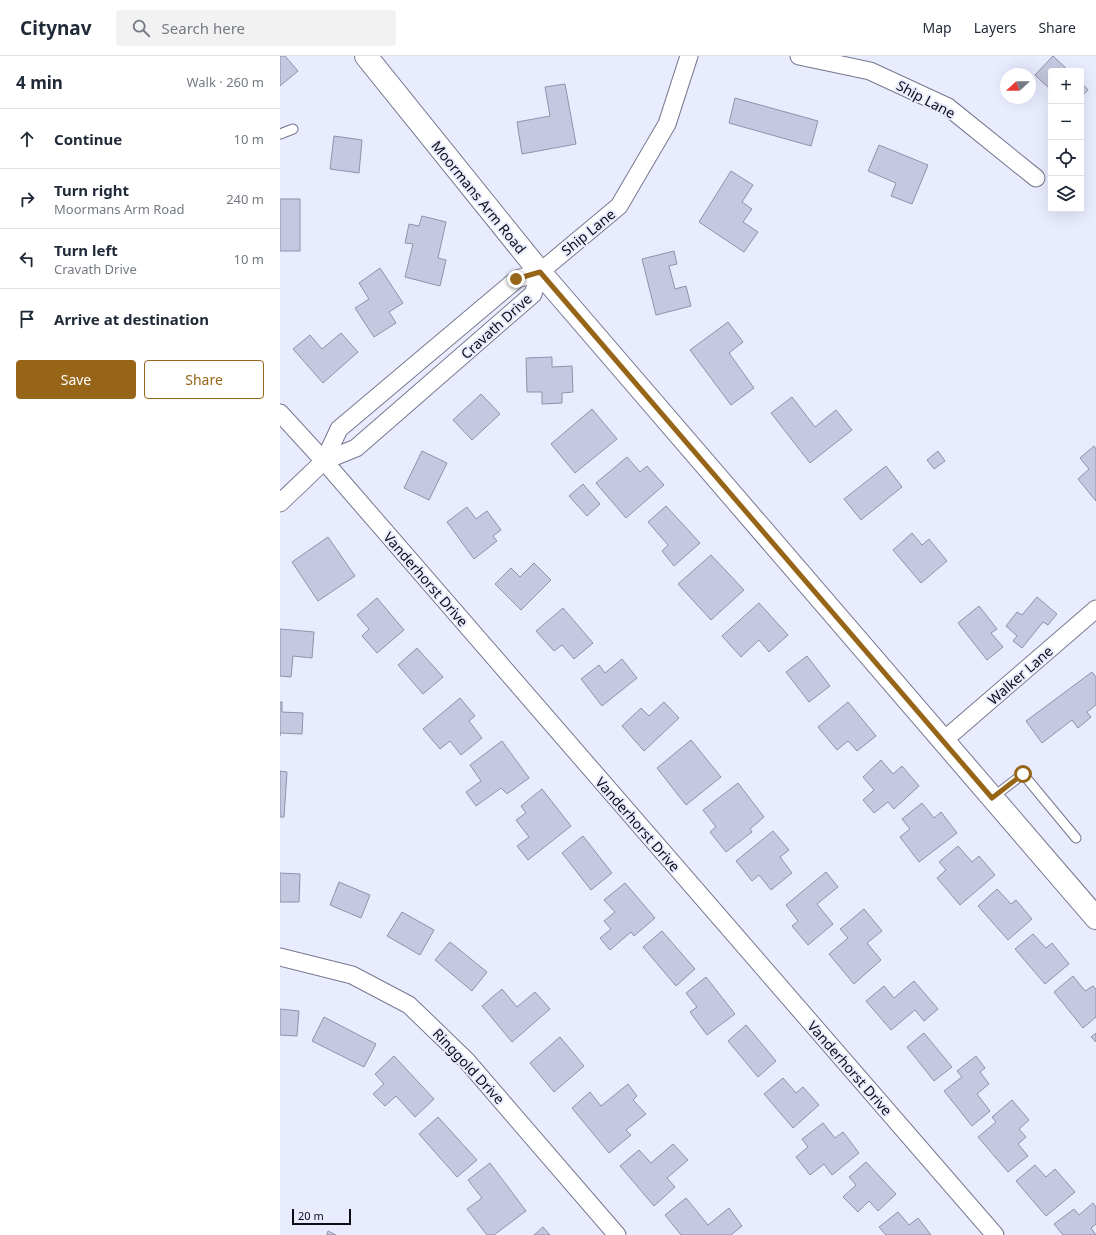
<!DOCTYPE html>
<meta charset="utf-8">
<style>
:root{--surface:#fff;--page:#f2f2f3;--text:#1f2937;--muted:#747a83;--line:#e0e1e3;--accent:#976518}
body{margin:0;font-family:"Noto Sans",sans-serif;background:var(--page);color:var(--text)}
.controls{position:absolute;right:12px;top:12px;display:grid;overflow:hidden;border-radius:4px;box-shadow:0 4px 16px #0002}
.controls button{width:36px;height:36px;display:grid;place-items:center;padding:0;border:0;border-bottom:1px solid var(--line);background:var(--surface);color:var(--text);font:20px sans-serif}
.compass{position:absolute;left:720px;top:12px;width:36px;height:36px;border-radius:50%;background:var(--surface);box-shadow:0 4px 16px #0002;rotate:249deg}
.scale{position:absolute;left:12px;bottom:10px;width:59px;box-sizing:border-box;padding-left:4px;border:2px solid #0d0d15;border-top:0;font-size:11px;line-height:14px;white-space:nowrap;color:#0d0d15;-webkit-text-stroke:3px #e9ebff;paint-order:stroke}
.stop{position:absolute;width:12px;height:12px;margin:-9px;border:3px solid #976518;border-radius:50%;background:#fff}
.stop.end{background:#976518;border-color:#fff;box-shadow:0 1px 4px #0008}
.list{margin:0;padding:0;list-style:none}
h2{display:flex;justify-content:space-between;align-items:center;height:52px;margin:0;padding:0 16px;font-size:17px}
h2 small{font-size:13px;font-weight:400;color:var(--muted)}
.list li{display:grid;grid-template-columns:26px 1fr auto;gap:12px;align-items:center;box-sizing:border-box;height:60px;padding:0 16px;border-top:1px solid var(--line)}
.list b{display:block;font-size:15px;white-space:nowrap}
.list p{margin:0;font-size:13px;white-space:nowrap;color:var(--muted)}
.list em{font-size:13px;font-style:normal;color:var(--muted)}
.actions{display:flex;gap:8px;padding:12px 16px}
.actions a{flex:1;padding:9px 0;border:1px solid var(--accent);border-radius:4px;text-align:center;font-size:14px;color:var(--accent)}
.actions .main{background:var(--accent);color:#fff}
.icon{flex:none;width:22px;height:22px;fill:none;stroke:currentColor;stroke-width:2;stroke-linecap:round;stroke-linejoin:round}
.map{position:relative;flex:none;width:816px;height:1179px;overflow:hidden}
header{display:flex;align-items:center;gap:24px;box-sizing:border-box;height:56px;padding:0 20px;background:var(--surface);border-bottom:1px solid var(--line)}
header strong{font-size:19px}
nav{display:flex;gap:22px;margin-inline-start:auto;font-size:14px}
.search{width:280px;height:36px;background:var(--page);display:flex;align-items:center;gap:10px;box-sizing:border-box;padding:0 14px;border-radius:4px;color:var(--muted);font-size:15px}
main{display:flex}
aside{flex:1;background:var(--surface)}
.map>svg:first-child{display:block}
</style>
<header>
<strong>Citynav</strong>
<div class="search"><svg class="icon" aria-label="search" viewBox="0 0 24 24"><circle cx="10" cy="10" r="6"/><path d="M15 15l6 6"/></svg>Search here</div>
<nav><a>Map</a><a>Layers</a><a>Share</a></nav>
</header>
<main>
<aside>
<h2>4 min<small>Walk · 260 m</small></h2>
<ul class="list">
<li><svg class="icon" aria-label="ahead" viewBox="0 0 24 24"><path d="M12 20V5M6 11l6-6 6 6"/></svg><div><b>Continue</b></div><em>10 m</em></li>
<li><svg class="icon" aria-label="right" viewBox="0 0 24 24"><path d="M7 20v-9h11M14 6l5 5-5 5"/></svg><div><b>Turn right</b><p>Moormans Arm Road</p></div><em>240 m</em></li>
<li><svg class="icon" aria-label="left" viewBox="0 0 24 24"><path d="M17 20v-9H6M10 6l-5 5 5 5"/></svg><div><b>Turn left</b><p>Cravath Drive</p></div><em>10 m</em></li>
<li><svg class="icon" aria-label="arrive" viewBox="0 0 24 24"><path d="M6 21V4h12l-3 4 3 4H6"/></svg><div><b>Arrive at destination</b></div></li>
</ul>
<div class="actions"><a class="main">Save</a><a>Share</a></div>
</aside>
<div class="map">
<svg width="816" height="1179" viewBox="0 0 816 1179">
<rect width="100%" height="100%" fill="#e9ebff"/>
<g fill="#c6c8e1" stroke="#9092a9">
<polygon points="0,0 5,0 18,15 0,30"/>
<polygon points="773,0 789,15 771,15 771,34 755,19"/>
<polygon points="801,26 808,34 801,41"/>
<polygon points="285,28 296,88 242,98 237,66 270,60 265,31"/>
<polygon points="455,42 538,65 531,90 449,67"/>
<polygon points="54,80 82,84 79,117 50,113"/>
<polygon points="599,89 648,109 632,148 611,140 616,127 588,115"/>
<polygon points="451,115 473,129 462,146 472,153 463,166 478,176 464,196 419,166"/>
<rect x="0" y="143" width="20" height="52"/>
<polygon points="142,160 166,166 158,202 166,204 160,230 125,221 133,188 125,187 129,168 139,170"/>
<polygon points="394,195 397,208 389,210 395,233 406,230 411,250 376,259 362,203"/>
<polygon points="100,212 123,247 109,256 116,267 94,281 75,252 89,243 79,227"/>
<polygon points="448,266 463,286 449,297 474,332 451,349 410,294"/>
<polygon points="61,277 78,296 43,327 13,293 30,279 42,293"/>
<polygon points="272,301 272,311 292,310 293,336 282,337 282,347 262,348 262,336 247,336 246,302"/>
<polygon points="201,338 220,358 192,384 173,364"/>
<polygon points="512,341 535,371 556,354 572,374 530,407 491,357"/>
<polygon points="312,353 337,383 295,417 271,388"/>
<polygon points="814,390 816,393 816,445 798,423 809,413 800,402"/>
<polygon points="142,395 167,407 149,444 124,432"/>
<polygon points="658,395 665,405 654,413 647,404"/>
<polygon points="347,401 360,416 367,410 384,429 346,462 316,427"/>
<polygon points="606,410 622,431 581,464 564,443"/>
<polygon points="303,428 320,448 307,460 289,440"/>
<polygon points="386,450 420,487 394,510 382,495 388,489 368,466"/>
<polygon points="187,451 196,463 207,455 221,474 213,480 217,485 194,503 167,466"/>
<polygon points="632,477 642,489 649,483 667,505 641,527 613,494"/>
<polygon points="48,481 75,520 38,545 12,506"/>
<polygon points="431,499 464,534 431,564 398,528"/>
<polygon points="254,507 271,524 241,554 215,528 231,512 240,521"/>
<polygon points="757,541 777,558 768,569 763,566 742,592 733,585 737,580 726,570 737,556 742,559"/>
<polygon points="97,542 124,574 97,597 82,580 89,573 77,559"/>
<polygon points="479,547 508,579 489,596 479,584 461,601 442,580"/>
<polygon points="699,550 717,573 711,577 723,591 707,604 678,567"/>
<polygon points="283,552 313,587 294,603 282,589 274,595 256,575"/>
<polygon points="0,573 34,576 32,602 13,600 11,621 0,620"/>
<polygon points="137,592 163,621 143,638 118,609"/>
<polygon points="527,600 550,630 529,646 506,616"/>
<polygon points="342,603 357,622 322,650 301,623 319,609 325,617"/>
<polygon points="812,616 816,621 816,649 807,656 811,661 798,672 792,664 762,687 746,665"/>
<polygon points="180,642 195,660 189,665 202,682 181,699 170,685 160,693 143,673"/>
<polygon points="0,646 2,646 2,656 23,657 22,678 0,677 0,680"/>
<polygon points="384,646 399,662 364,695 342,670 361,652 369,660"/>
<polygon points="568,646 596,680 577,695 568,685 557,694 538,671"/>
<polygon points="411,684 441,721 406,749 377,712"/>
<polygon points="222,685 249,722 227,738 221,732 196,750 186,736 201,725 190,709"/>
<polygon points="601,704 613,718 622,710 639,730 614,753 608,746 594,757 583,744 594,734 583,721"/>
<polygon points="0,715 7,716 4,761 0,761"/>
<polygon points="458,727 484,761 470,773 472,776 446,796 430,776 436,771 423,754"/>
<polygon points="262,733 291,770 248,804 237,790 249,781 236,764 246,757 241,750"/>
<polygon points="642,747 654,762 661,756 677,777 639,806 620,781 630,773 622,763"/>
<polygon points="493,775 509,794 500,801 512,817 491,834 479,819 472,825 456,805"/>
<polygon points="303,780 332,817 311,834 282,797"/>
<polygon points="678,790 692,806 699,800 715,819 680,849 657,822 666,814 659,806"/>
<polygon points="546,816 558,831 537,848 553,868 528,889 512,870 518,865 506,849"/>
<polygon points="0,817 20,818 19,846 0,846"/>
<polygon points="59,826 90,839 81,862 50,849"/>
<polygon points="345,827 375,862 354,880 351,876 330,894 320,882 331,873 324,865 335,856 324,844"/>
<polygon points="717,833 731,848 736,844 752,863 728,884 698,850"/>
<polygon points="584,853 602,875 587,887 601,904 574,928 549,898 568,882 560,873"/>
<polygon points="122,856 154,874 140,899 107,880"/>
<polygon points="382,875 415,913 396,930 363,891"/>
<polygon points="753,878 766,892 772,887 789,908 765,928 735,893"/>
<polygon points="170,886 207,916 192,935 155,904"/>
<polygon points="793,920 805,935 813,930 816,933 816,961 803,972 774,936"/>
<polygon points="426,921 455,958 427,979 410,956 417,951 406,937"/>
<polygon points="634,925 658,953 644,965 635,954 611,974 586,945 604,930 614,942"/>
<polygon points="222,933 237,951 255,936 270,953 232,986 202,950"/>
<polygon points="0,953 19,955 17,980 0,979"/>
<polygon points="44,961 96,988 84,1011 32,985"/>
<polygon points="466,969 496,1005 478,1021 448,985"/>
<polygon points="644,977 672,1011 654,1025 627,991"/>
<polygon points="816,977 816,986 811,981"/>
<polygon points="280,981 304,1010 274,1036 250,1007"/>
<polygon points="114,1000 154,1043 135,1061 116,1040 105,1050 93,1038 104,1028 95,1018"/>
<polygon points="696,1000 705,1012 700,1016 709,1028 697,1038 710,1055 692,1070 664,1035 682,1021 677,1015"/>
<polygon points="503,1022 516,1037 523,1031 539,1049 513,1072 484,1038"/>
<polygon points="348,1028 357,1040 353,1044 366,1058 346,1074 351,1079 329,1097 292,1052 310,1036 321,1050"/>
<polygon points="732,1044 749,1064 739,1073 746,1081 738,1088 748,1100 728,1116 698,1081 716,1066 712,1061"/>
<polygon points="158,1061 197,1104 177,1121 139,1078"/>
<polygon points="543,1067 555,1082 563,1076 579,1097 552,1119 544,1108 530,1119 516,1101 528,1091 522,1083"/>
<polygon points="393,1088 408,1104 387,1122 395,1131 374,1150 340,1110 359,1094 371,1107"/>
<polygon points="586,1106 616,1138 598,1155 589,1145 578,1156 563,1141 576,1129 569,1121"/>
<polygon points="210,1107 246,1155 214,1179 207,1179 187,1153 202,1142 188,1124"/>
<polygon points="755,1109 766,1121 775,1113 795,1136 766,1160 736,1125"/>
<polygon points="406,1142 428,1169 449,1152 462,1170 451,1179 401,1179 385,1159"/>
<polygon points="813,1147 816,1151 816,1168 811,1172 816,1179 783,1179 774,1168 794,1153 799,1159"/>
<polygon points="618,1156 629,1169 638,1162 651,1179 606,1179 599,1171"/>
<polygon points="263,1171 270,1179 254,1179"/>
<polygon points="48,1175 56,1179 47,1179"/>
</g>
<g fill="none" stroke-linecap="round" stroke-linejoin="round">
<defs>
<g id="lane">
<polyline points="0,78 13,73"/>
<polyline points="712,742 743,718 796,782"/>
</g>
<g id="street">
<polyline points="519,0 590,15 668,51 756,122"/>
<polyline points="0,357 44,405 715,1179"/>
<polyline points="44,405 59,373 237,223 260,216 339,150 387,68 409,0"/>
<polyline points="0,447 44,405 76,392 253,238 260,216"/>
<polyline points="663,685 816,553"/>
<polyline points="0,901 72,919 129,949 186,1004 337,1179"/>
</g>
<polyline id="secondary" points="86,0 260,216 816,862"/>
</defs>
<use href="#lane" stroke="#76788e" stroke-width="11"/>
<use href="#street" stroke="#76788e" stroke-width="19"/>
<use href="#secondary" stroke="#76788e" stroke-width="24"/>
<use href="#lane" stroke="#fff" stroke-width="9"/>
<use href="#street" stroke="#fff" stroke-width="17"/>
<use href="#secondary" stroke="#fff" stroke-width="22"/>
</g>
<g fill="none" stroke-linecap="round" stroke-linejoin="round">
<polyline stroke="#976518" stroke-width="5" points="236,223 260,216 712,742 743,718"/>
</g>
<g text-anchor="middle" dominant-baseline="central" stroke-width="4" stroke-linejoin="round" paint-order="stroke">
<g font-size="14" fill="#0d0d15" stroke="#e9ebff">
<text transform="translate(646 43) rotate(28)">Ship Lane</text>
<text transform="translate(199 141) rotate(51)">Moormans Arm Road</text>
<text transform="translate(308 176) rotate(-39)">Ship Lane</text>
<text transform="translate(216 270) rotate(-42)">Cravath Drive</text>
<text transform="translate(146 523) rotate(49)">Vanderhorst Drive</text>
<text transform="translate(740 619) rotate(-41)">Walker Lane</text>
<text transform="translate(358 768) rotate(49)">Vanderhorst Drive</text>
<text transform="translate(189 1010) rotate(47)">Ringgold Drive</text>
<text transform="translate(570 1012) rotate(49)">Vanderhorst Drive</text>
</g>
</g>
</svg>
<div class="controls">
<button>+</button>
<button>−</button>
<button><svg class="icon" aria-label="locate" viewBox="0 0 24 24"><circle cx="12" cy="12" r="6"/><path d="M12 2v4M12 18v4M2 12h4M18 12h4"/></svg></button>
<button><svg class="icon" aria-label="layers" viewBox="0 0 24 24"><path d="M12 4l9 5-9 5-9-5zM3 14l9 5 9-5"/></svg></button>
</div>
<svg class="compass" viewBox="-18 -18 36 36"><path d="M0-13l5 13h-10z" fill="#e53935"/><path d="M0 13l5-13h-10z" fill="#747a83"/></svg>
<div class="scale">20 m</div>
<div class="stop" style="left:743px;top:718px"></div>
<div class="stop end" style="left:236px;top:223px"></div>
</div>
</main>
